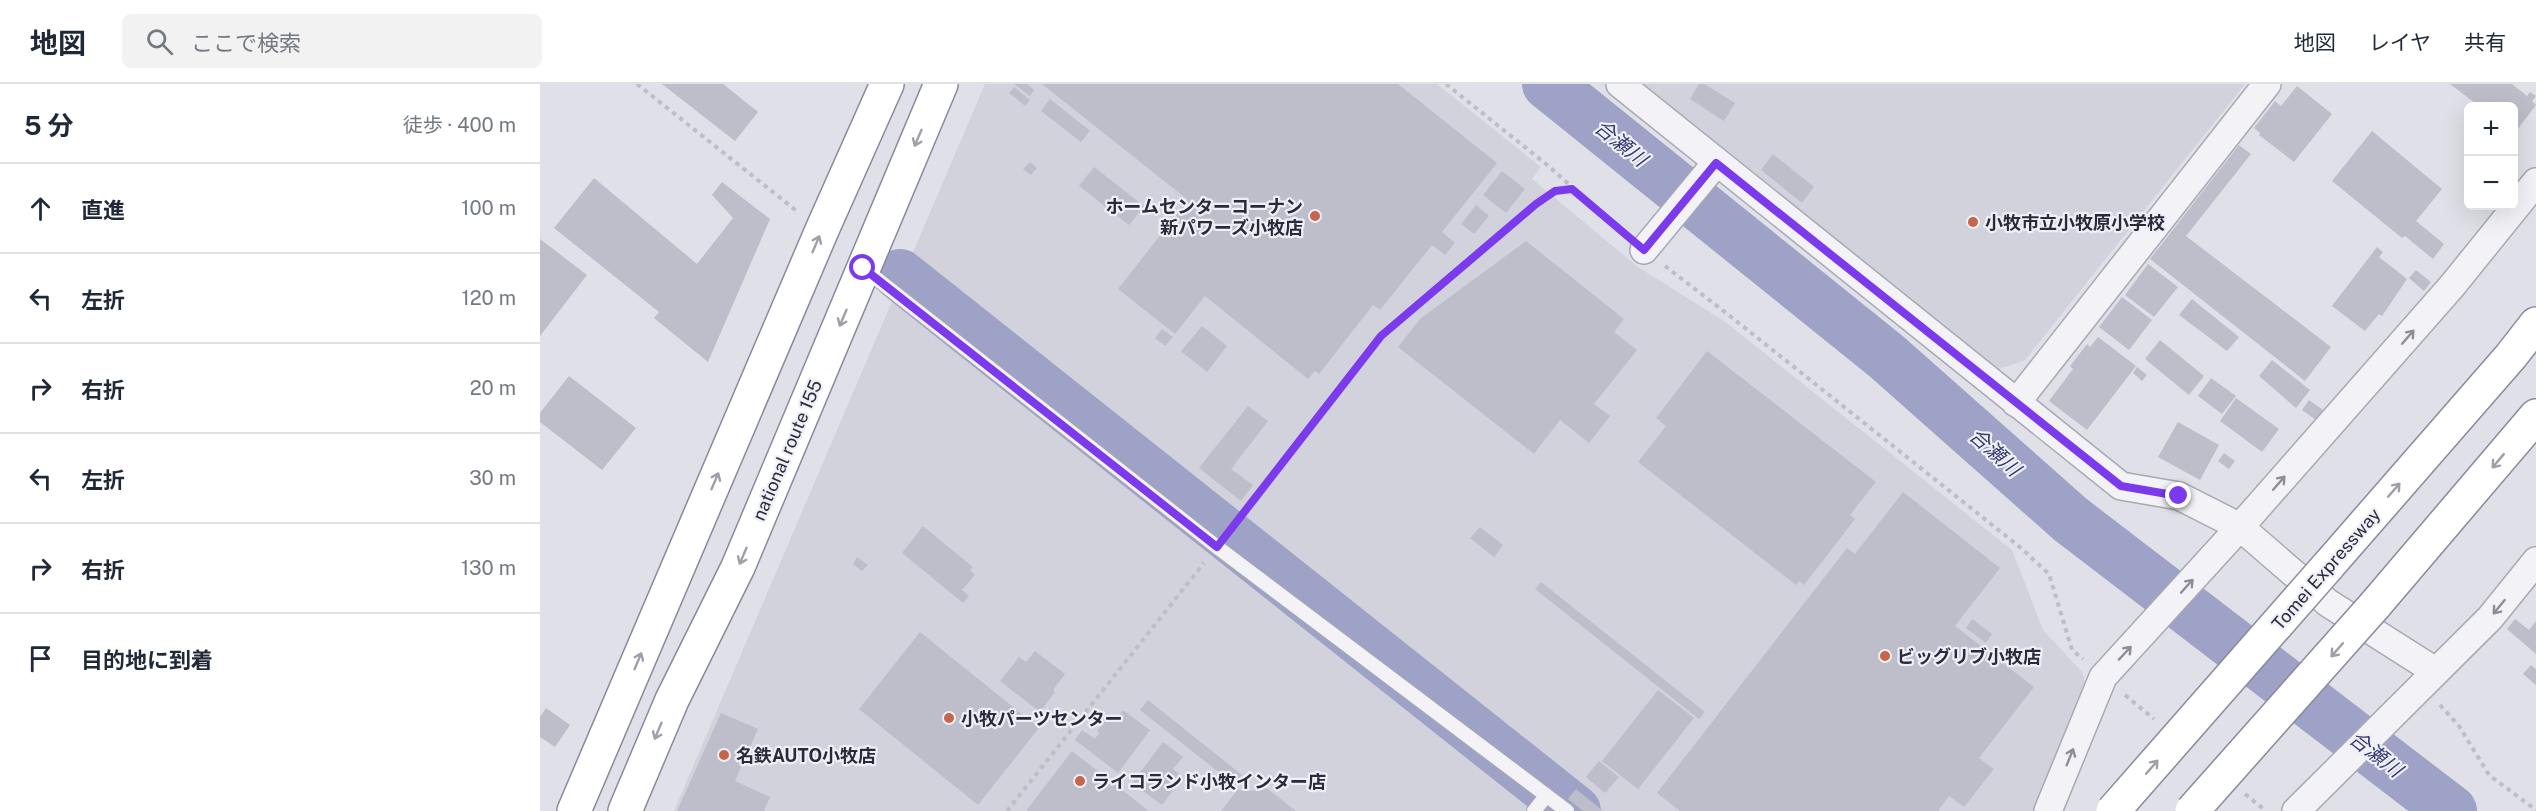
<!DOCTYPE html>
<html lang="ja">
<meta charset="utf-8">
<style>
:root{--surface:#fff;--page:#f2f2f3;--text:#1f2937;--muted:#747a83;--line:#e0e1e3}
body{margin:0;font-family:"Public Sans","Noto Sans JP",sans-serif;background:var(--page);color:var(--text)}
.controls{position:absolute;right:18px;top:18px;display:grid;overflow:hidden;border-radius:9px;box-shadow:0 6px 24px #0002}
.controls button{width:54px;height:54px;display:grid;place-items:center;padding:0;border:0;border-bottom:2px solid var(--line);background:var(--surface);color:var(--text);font:30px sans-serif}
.stop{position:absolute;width:18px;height:18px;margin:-14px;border:4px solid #7c3aed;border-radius:50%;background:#fff}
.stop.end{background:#7c3aed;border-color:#fff;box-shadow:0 2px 6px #0008}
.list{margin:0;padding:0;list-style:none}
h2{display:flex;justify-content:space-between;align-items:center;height:78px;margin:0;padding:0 24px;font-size:26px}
h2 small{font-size:20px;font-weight:400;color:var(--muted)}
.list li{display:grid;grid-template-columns:39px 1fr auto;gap:18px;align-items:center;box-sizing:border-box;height:90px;padding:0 24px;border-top:2px solid var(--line)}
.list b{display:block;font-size:22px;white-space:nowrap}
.list em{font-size:20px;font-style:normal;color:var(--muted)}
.icon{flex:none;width:33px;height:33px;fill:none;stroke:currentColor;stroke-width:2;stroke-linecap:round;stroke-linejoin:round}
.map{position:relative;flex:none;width:1996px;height:727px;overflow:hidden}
header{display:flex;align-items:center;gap:36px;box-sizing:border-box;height:84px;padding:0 30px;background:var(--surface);border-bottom:2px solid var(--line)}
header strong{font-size:28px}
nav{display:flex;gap:33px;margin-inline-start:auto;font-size:21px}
.search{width:420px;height:54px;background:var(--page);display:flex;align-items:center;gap:15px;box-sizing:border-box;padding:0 21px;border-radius:9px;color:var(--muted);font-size:22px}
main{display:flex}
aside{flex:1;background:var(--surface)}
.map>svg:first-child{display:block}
</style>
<header>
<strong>地図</strong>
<div class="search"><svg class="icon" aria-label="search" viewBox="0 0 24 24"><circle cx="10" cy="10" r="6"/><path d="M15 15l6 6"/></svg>ここで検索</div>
<nav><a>地図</a><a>レイヤ</a><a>共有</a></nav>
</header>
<main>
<aside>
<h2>5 分<small>徒歩 · 400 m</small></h2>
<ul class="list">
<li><svg class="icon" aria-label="ahead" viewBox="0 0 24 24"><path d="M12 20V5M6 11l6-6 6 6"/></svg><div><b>直進</b></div><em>100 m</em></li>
<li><svg class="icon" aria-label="left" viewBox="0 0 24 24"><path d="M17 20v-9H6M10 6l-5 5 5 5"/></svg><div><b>左折</b></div><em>120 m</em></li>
<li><svg class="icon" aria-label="right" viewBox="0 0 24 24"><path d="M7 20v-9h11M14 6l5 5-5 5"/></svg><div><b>右折</b></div><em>20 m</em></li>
<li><svg class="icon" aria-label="left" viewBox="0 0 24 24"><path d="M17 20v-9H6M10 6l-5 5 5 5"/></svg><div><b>左折</b></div><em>30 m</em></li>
<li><svg class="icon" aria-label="right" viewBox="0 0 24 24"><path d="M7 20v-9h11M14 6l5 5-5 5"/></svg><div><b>右折</b></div><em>130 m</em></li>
<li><svg class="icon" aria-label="arrive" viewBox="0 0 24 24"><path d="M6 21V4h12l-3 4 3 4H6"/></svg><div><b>目的地に到着</b></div></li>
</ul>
</aside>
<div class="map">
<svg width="1996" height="727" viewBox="0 0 1996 727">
<rect width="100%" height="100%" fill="#e0e0e8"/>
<g fill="#d2d2dd">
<polygon points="445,0 897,0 1001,83 992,95 1098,183 1184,237 1472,466 1503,546 1543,589 1545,601 1509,703 1497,727 134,727"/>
<polygon points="1095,0 1705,0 1485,276 1459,285"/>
</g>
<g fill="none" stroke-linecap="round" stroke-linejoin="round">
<g stroke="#9da2c6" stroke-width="52">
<polyline points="1008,0 1346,272 1530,435 1911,727"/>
<polyline points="360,191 1035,727"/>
</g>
</g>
<g fill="#bdbeca">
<polygon points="122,0 183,0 218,28 195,57"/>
<polygon points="474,0 487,0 494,6 490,12"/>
<polygon points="502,0 858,0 957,79 902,148 915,159 905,171 892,161 840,226 833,221 779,290 775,287 768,295 665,212 635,250 578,205 648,116"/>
<polygon points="1159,0 1164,0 1195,19 1184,37 1150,15"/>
<polygon points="1910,0 1972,0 1987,12 1990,8 1996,12 1992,17 1996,21 1974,50 1974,22 1939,22"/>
<polygon points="1757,2 1792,30 1754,78 1719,51 1720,49 1714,44 1735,17 1741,22"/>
<polygon points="474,3 490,16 485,22 469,9"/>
<polygon points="510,15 550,47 541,58 501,27"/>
<polygon points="1832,47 1902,105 1876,137 1904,160 1893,175 1865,152 1862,154 1792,97"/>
<polygon points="1699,61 1711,70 1646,152 1791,263 1765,297 1610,175"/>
<polygon points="1233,70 1274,103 1262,119 1221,86"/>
<polygon points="490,78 497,84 491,91 483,85"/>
<polygon points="554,83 604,122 589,141 539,102"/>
<polygon points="962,87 985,105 966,129 943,111"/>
<polygon points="54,94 157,180 193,134 172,111 182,98 230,135 168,278 114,234 119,228 14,144"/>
<polygon points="936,121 949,132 934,150 921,140"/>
<polygon points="0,155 47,191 0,252"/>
<polygon points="986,157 1084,235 1074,248 1097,266 1054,320 1070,332 1049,359 1020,336 994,370 858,263 880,235"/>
<polygon points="1837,163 1843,168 1839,173 1867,195 1842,232 1839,230 1825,247 1792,222"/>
<polygon points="1608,180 1638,203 1614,233 1585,211"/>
<polygon points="1876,186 1891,198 1884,207 1869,194"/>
<polygon points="1582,213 1612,236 1589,266 1559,243"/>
<polygon points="1652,215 1699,253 1687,267 1639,231"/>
<polygon points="662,242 687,262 667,288 641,267"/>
<polygon points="622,245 633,253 625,262 615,254"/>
<polygon points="1558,253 1596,282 1547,346 1509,317 1533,285 1530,282 1547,260 1550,263"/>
<polygon points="1620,256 1664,292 1649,311 1605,275"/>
<polygon points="1167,267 1336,398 1310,431 1315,435 1264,501 1259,497 1256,501 1098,378 1126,342 1116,334"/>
<polygon points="1732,276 1770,306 1756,324 1719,292"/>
<polygon points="1597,283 1607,291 1602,297 1593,289"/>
<polygon points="29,292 96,344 62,386 0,338 0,329"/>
<polygon points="1671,294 1696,312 1682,330 1658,312"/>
<polygon points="1696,314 1739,345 1722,368 1680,337"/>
<polygon points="1769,316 1783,326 1776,336 1762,326"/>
<polygon points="708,322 728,337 691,385 713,401 701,417 659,384"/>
<polygon points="1638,338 1679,361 1660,396 1618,373"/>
<polygon points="1684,369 1695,377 1689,385 1678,377"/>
<polygon points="1363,408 1460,484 1415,542 1494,603 1439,674 1454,685 1424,723 1409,712 1398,727 1140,727 1117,709 1307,464 1315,470"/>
<polygon points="383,442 433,483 430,486 435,491 422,506 429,512 423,519 362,469"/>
<polygon points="940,443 963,461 954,473 930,454"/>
<polygon points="317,473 328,481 322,487 313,480"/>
<polygon points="1001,498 1165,628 1159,635 995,505"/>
<polygon points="1432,535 1452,550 1446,559 1426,544"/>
<polygon points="1975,535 1989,546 1996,537 1996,570 1967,545"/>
<polygon points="380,548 499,644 438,721 319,625"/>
<polygon points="495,567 525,590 513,606 515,608 500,628 460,597 479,573 486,578"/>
<polygon points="1991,581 1996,585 1996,601 1983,590"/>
<polygon points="1118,606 1154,634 1098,705 1062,677"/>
<polygon points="608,616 702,691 695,701 600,626"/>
<polygon points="6,624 30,641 15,663 0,653 0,633"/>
<polygon points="583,626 610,646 578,689 535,656 542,646 555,655 559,649 557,647 568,633 575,637"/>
<polygon points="181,629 218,645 195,697 230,713 224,727 137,727"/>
<polygon points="623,658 643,673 633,685 643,693 622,721 592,699"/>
<polygon points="532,667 609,727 486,727"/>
<polygon points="1059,677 1079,693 1065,709 1046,693"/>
<polygon points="725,703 756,727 681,727 698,705 701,707 723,706"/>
<polygon points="1036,705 1063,727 1043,727 1028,715"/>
</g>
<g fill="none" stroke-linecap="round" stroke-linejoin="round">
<defs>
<g id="lane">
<polyline points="323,184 677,463 1027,727"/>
<polyline points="994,727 1006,712"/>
</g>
<g id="street">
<polyline points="1080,0 1581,402 1639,412 1700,443 1788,519 1895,587"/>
<polyline points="1104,166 1176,79"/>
<polyline points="1476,319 1727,0"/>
<polyline points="1508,727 1563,593 1700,443 1912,202 1996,98"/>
<polyline points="1756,727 1950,534 1996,477"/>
</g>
<g id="highway">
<polyline points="1788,482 1971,272 1996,240"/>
<polyline points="1835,521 1996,332"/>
<polyline points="34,727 282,146 347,0"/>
<polyline points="85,727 132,616 198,483 401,0"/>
</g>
</defs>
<use href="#lane" stroke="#a9a9b5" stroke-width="16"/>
<use href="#street" stroke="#a9a9b5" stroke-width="30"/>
<use href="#highway" stroke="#88899e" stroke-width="36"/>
<g stroke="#bebec7" stroke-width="4" stroke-dasharray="4.5 4.5" stroke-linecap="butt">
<polyline points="97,0 258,128"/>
<polyline points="906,0 1006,80 1084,149"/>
<polyline points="1125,182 1190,232 1481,464 1509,490 1532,566 1543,575"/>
<polyline points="689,447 841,252 996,120 1015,107 1032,105"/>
<polyline points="1585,611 1614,635"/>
<polyline points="1900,621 1919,642 1949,691 1996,726"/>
<polyline points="1705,710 1726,727"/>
<polyline points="467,727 664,479"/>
</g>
<use href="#lane" stroke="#f2f2f7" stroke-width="14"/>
<use href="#street" stroke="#f2f2f7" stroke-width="27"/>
<use href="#highway" stroke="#fff" stroke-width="33"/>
<defs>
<g id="highway-bridge">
<polyline points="1573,727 1788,482"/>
<polyline points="1652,727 1835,521"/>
</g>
</defs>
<use href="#highway-bridge" stroke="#88899e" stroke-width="36" stroke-linecap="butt"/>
<use href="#highway-bridge" stroke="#fff" stroke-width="33"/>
</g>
<defs><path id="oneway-shaft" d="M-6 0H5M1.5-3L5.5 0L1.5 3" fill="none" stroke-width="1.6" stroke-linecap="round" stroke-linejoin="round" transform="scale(1.5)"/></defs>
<g stroke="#9f9fa8">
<use href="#oneway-shaft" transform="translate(378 54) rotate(113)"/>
<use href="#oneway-shaft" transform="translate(276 160) rotate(-67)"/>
<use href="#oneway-shaft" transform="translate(303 234) rotate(113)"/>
<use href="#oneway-shaft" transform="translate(1958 377) rotate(130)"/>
<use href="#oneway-shaft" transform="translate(175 397) rotate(-67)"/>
<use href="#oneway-shaft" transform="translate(1854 406) rotate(-49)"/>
<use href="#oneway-shaft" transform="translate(203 472) rotate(113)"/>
<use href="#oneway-shaft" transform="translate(1797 566) rotate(131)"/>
<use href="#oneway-shaft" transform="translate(98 577) rotate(-67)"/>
<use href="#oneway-shaft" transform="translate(118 647) rotate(113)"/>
<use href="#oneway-shaft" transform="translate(1612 683) rotate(-49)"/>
</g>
<g stroke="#8e8e9a">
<use href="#oneway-shaft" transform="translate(1868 253) rotate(-49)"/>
<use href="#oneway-shaft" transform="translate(1739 399) rotate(-49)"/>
<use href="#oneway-shaft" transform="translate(1647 502) rotate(-48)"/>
<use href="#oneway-shaft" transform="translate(1959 523) rotate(129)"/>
<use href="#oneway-shaft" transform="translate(1585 569) rotate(-47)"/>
<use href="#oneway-shaft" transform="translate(1530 673) rotate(-68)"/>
</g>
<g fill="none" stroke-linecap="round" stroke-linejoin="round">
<polyline stroke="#7c3aed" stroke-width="8" points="323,184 677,463 841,252 996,120 1015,107 1032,105 1104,166 1176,79 1581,402 1639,412"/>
</g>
<g fill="#c6654c" stroke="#eff0f6" stroke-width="2">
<circle cx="775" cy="132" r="6"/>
<circle cx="1433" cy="138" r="6"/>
<circle cx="1345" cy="572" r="6"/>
<circle cx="409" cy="634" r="6"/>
<circle cx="184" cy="671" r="6"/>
<circle cx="540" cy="697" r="6"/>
</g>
<g text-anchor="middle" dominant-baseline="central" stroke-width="4.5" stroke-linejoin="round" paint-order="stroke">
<g font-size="18" font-weight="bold" fill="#292a3e" stroke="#eff0f6" text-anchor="start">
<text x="763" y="122" text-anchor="end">ホームセンターコーナン<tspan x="763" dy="21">新パワーズ小牧店</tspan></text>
<text x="1445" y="138">小牧市立小牧原小学校</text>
<text x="1357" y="572">ビッグリブ小牧店</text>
<text x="421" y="634">小牧パーツセンター</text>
<text x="196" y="671">名鉄AUTO小牧店</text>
<text x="552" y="697">ライコランド小牧インター店</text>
</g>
<g font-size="18" fill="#292a3e" stroke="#eff0f6">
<text transform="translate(247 366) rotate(-67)">national route 155</text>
<text transform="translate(1786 485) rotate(-49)">Tomei Expressway</text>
</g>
<g font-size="20" font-style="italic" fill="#363b70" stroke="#eff0f6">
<text transform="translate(1081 59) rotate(39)">合瀬川</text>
<text transform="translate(1455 368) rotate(42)">合瀬川</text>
<text transform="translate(1836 670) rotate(38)">合瀬川</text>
</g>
</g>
</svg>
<div class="controls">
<button>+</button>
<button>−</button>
</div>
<div class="stop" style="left:323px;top:184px"></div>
<div class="stop end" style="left:1639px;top:412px"></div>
</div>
</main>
